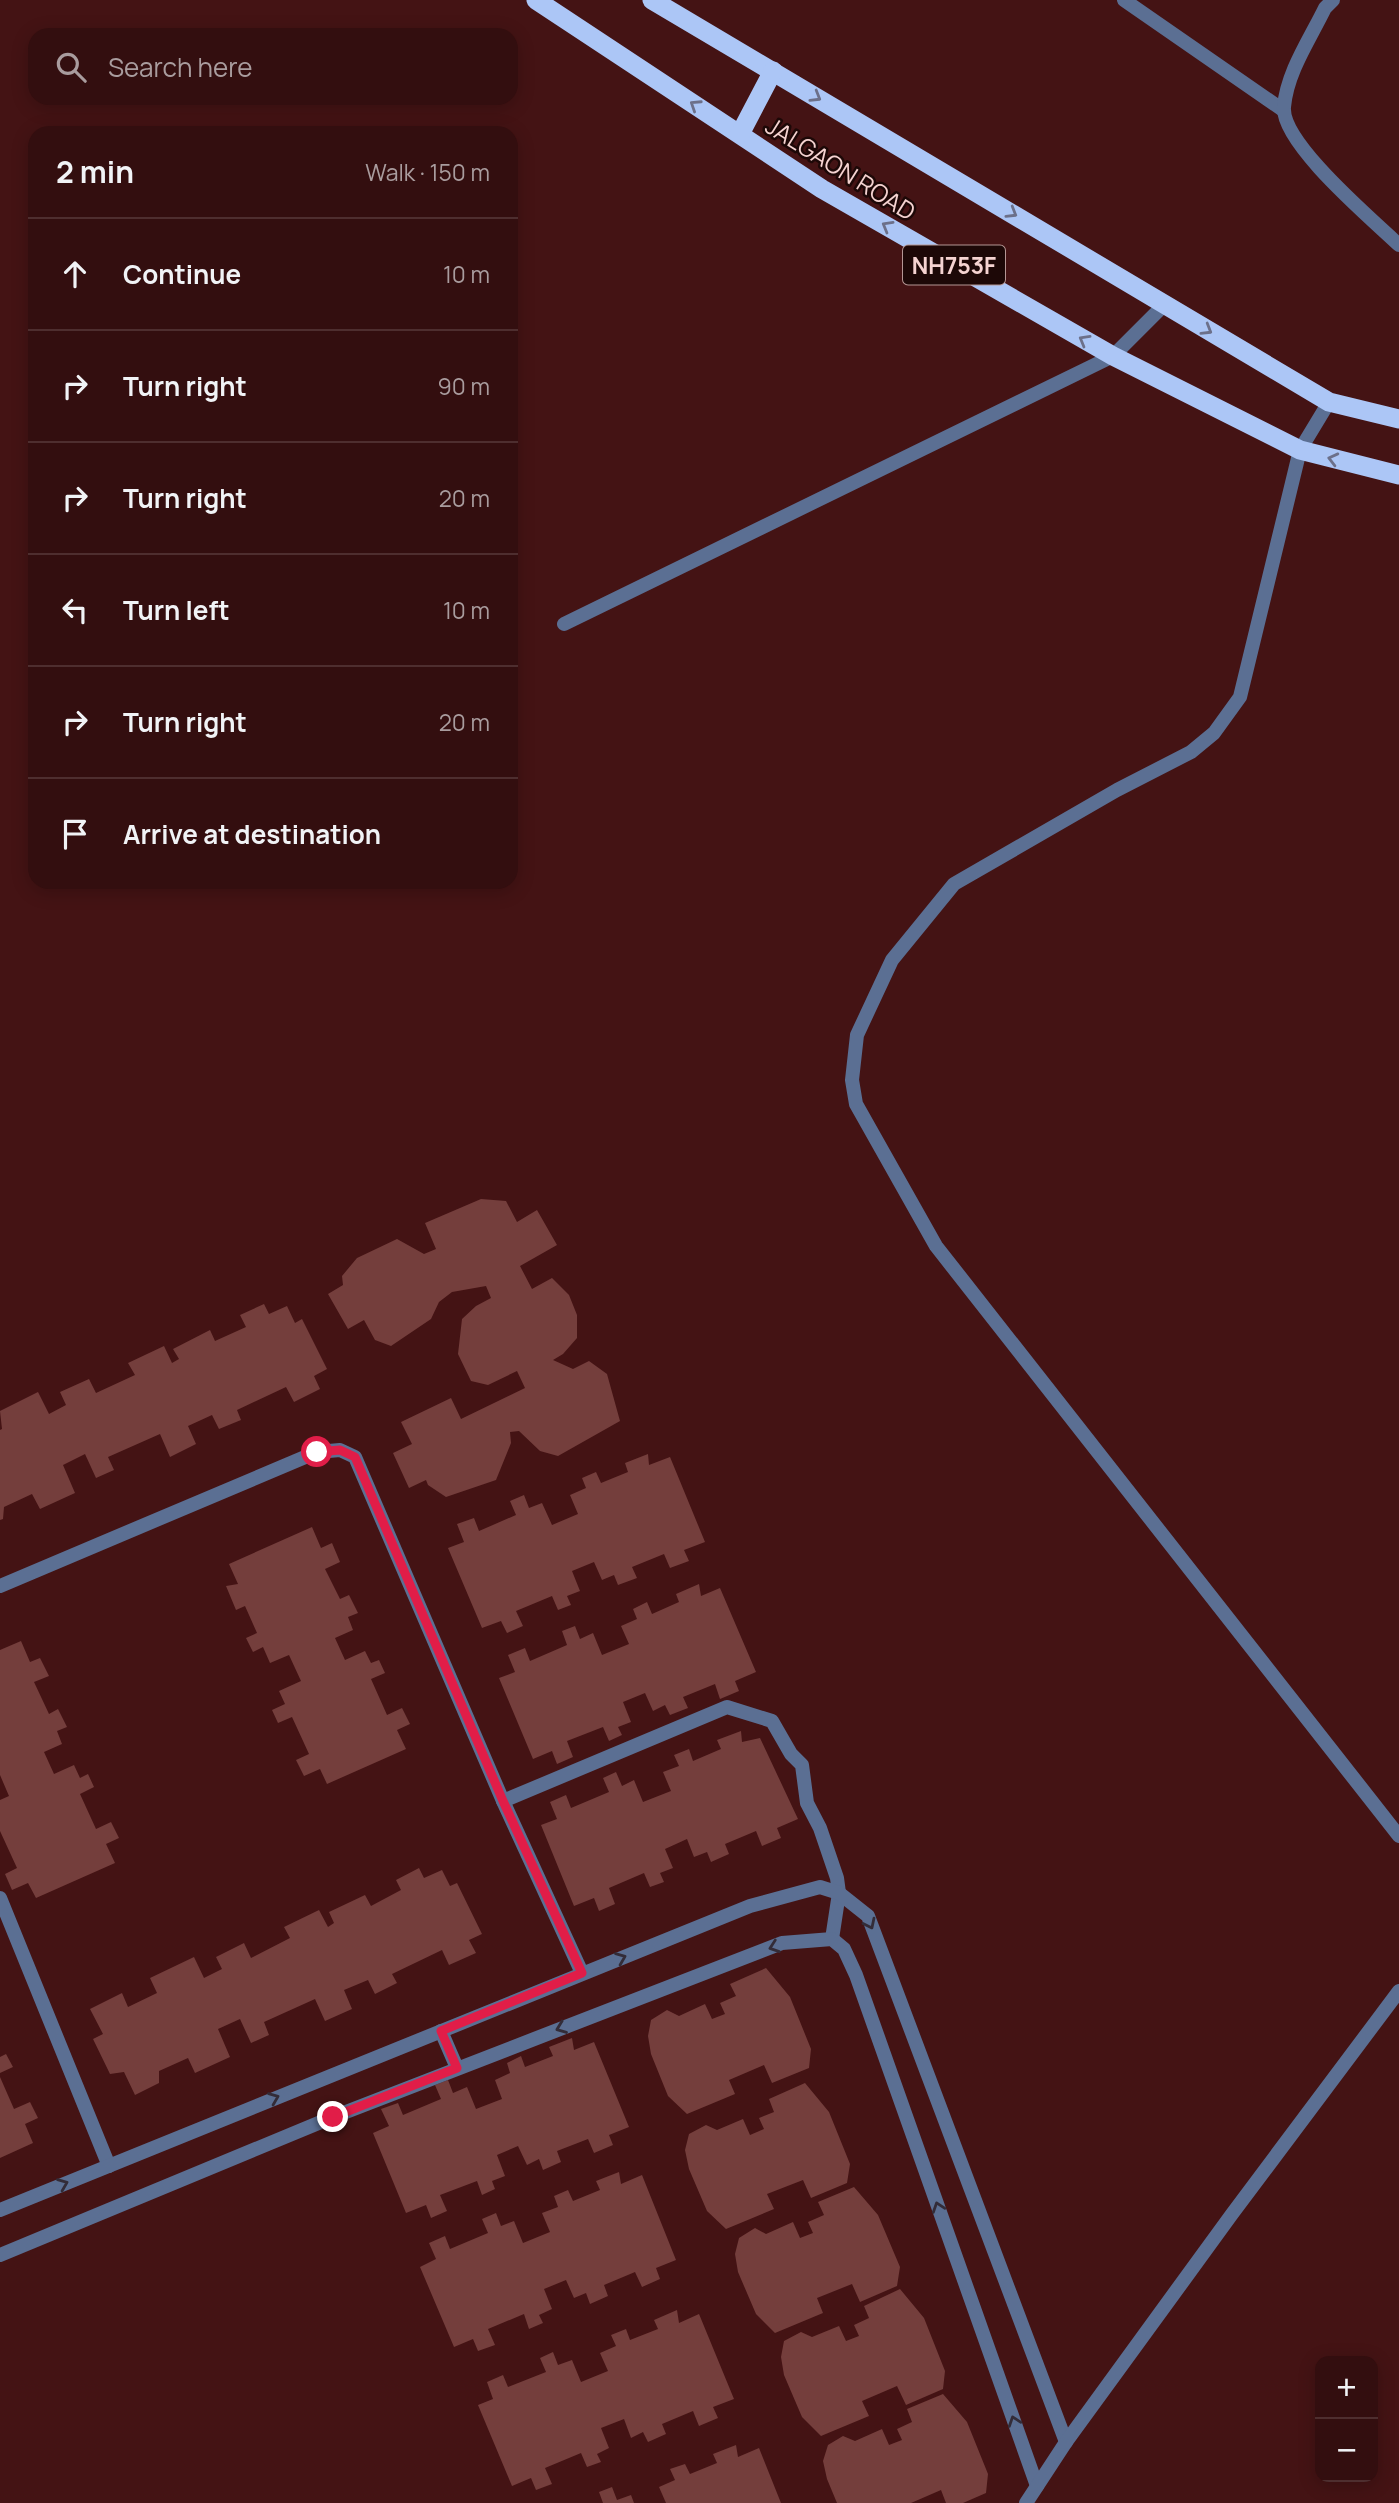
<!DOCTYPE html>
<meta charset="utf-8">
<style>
:root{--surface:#330e0f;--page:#3e1c1d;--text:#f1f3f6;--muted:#a99c9e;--line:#4e2e2f}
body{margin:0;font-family:Manrope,sans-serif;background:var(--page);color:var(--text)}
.controls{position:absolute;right:21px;bottom:21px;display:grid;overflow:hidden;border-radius:14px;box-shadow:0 4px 18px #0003}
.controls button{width:63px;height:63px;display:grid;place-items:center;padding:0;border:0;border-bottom:2px solid var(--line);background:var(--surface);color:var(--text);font:35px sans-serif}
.stop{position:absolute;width:21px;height:21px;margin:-16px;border:5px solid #e11d48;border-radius:50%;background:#fff}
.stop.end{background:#e11d48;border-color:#fff;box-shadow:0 2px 7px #0008}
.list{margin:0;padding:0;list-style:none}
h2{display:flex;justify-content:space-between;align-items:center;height:91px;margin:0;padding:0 28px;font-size:30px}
h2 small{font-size:23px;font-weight:400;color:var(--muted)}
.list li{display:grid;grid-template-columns:46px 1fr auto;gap:21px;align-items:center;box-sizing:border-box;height:112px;padding:0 28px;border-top:2px solid var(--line)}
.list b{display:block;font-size:26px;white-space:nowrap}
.list em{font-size:23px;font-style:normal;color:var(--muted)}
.icon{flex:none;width:38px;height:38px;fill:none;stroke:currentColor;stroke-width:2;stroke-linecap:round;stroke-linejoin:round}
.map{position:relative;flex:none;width:1399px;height:2503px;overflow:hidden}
.search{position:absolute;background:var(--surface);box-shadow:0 4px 18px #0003;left:28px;top:28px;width:490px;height:77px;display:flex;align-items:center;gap:18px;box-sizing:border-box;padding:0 24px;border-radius:21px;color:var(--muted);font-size:26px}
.panel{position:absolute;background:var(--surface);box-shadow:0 4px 18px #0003;left:28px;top:126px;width:490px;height:763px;border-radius:21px}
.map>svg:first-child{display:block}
</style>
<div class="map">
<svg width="1399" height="2503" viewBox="0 0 1399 2503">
<rect width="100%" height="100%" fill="#441314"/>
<g fill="#743e3c">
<polygon points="481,1199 506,1201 517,1222 537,1210 557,1245 520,1266 532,1289 552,1278 569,1295 577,1315 577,1338 563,1354 553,1360 573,1369 589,1361 607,1374 620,1421 558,1456 540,1451 519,1431 510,1432 511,1443 496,1480 446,1497 428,1485 426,1480 409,1488 393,1453 412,1444 401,1422 451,1398 461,1419 525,1388 517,1371 488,1385 471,1381 458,1354 462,1319 476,1306 491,1298 486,1286 452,1292 439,1302 431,1319 391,1346 375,1340 364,1320 348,1329 328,1294 343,1285 342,1276 357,1258 397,1239 424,1254 436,1249 425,1223"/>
<polygon points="264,1304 269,1314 287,1306 295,1323 302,1319 327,1369 314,1376 320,1389 294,1402 286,1387 237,1410 241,1420 219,1429 212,1415 188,1426 196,1444 170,1457 160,1434 108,1457 114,1470 96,1478 85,1454 63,1465 75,1493 40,1509 32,1494 4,1507 3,1519 0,1520 0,1430 2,1429 0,1411 38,1392 49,1414 66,1405 60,1392 89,1379 96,1393 135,1375 128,1363 164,1346 172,1363 179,1359 173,1349 210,1330 215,1341 246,1327 240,1315"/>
<polygon points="648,1454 649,1465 670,1457 705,1542 684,1550 689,1561 670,1568 664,1554 632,1567 637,1578 618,1585 614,1575 602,1580 594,1562 572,1571 580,1591 567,1596 571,1605 558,1610 552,1596 516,1611 523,1626 507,1633 501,1621 482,1628 448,1548 464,1542 457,1524 474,1518 479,1531 516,1515 510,1501 524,1495 529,1508 542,1503 552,1525 578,1514 570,1495 586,1488 582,1478 596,1472 601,1483 628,1472 625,1463"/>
<polygon points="312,1527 321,1548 332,1543 340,1562 325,1569 340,1599 349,1595 358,1613 348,1617 353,1630 335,1638 345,1660 365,1651 371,1663 379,1660 385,1673 371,1679 387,1715 402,1708 410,1724 397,1730 406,1749 327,1784 320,1769 304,1776 296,1760 309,1754 292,1717 278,1723 272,1710 285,1704 279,1691 301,1681 289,1655 270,1663 263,1647 253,1652 246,1638 257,1633 245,1606 236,1610 226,1586 238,1584 229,1564"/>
<polygon points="699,1584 701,1596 720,1588 756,1672 735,1681 739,1691 720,1699 715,1684 683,1697 688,1708 670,1715 665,1705 653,1711 645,1693 623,1702 631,1722 618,1727 622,1735 609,1741 603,1727 567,1741 573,1757 557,1764 552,1751 533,1759 499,1678 515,1672 508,1655 525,1648 530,1661 567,1645 562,1631 575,1626 580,1639 593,1633 602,1655 629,1644 621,1626 637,1619 633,1609 647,1602 652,1614 679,1602 676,1594"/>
<polygon points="21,1641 30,1662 40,1658 49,1676 34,1682 49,1714 58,1709 67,1727 57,1731 62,1744 44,1752 54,1774 74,1765 80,1778 88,1774 94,1787 80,1794 96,1829 111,1822 119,1838 106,1844 115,1863 36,1898 28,1883 12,1890 5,1874 17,1868 0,1831 0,1800 9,1796 0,1775 0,1650"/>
<polygon points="741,1731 742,1742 760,1738 798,1819 777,1828 781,1838 762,1846 756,1831 725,1844 729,1854 711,1862 707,1852 694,1857 687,1839 665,1849 673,1868 660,1873 664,1882 650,1887 644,1873 609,1888 615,1904 599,1911 594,1898 574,1906 541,1825 557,1819 550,1802 566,1795 571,1808 609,1792 603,1778 616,1772 622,1786 634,1780 643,1802 671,1791 663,1772 679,1766 674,1755 689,1749 693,1761 721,1749 717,1740"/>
<polygon points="419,1868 424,1878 442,1870 450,1886 457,1883 482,1934 469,1940 476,1953 449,1965 442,1950 392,1974 397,1983 375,1994 368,1980 344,1990 352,2009 325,2021 315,1999 264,2022 269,2035 251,2043 240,2019 218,2029 230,2057 195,2073 188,2058 159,2071 159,2083 135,2095 124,2072 110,2074 93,2039 103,2034 90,2009 122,1993 128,2007 157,1993 150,1978 194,1957 204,1978 222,1969 216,1957 244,1943 251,1958 290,1938 284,1927 319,1910 328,1927 334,1923 329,1912 365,1895 371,1906 401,1890 396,1880"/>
<polygon points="766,1968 790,1997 811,2049 809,2068 772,2083 764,2065 729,2080 735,2094 687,2114 668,2096 651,2054 648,2036 651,2020 667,2010 679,2016 705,2004 712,2019 725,2014 720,2003 736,1996 730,1984"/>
<polygon points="572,2038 574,2050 594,2042 629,2127 609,2135 613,2145 594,2153 588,2139 557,2151 561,2162 543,2170 539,2159 527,2165 518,2146 497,2155 505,2176 492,2181 495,2189 482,2195 477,2181 440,2195 447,2211 431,2218 426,2205 406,2213 373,2133 389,2126 381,2109 398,2103 403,2115 441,2099 435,2085 448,2080 453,2093 467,2087 476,2109 502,2099 495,2080 510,2073 507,2063 521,2056 525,2067 553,2056 549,2047"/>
<polygon points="6,2054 13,2067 0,2073 0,2057"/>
<polygon points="0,2077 14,2109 30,2102 38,2118 25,2124 33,2143 0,2158"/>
<polygon points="805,2083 829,2112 850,2164 847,2183 811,2198 803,2180 767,2194 774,2209 726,2229 707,2211 689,2169 685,2150 689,2134 706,2125 717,2130 743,2119 750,2135 764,2129 759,2118 774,2112 769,2099"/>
<polygon points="619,2172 621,2184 642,2175 676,2260 656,2268 660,2279 642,2287 635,2272 604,2285 608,2296 590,2304 586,2293 574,2298 566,2280 544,2289 552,2309 539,2315 543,2323 529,2329 524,2314 488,2329 495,2345 478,2351 473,2339 454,2347 420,2267 436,2259 429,2243 445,2236 450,2249 488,2233 482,2219 496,2213 501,2226 514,2221 523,2243 550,2232 542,2213 558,2207 554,2196 568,2190 573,2201 600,2190 596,2181"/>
<polygon points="854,2187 878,2215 900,2267 897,2286 860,2302 852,2284 817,2298 823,2313 775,2333 756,2314 738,2272 735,2254 739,2238 755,2228 766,2234 793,2222 800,2238 813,2233 808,2222 824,2215 818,2202"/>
<polygon points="900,2289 924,2318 945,2371 943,2389 906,2405 897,2386 862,2401 869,2416 821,2436 802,2417 784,2375 781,2357 784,2341 801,2332 812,2337 839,2326 846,2341 859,2336 854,2325 869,2318 864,2306"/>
<polygon points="677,2310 679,2323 699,2314 734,2399 713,2407 718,2418 699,2426 693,2411 662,2424 666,2434 648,2442 643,2432 631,2438 624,2419 601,2428 609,2448 597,2454 601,2462 587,2467 581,2453 545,2468 552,2484 536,2490 531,2478 512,2486 478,2405 493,2399 487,2382 503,2375 508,2387 546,2372 540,2358 553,2352 558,2365 572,2360 581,2382 608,2371 600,2353 616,2346 611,2335 626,2329 630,2340 658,2329 654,2320"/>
<polygon points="943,2394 967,2422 988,2474 986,2493 963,2503 946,2503 941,2490 911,2503 837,2503 827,2479 823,2461 828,2445 843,2436 855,2441 882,2429 889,2445 902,2440 897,2429 912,2422 907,2409"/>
<polygon points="736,2445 738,2457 759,2448 781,2503 666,2503 659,2487 675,2480 670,2469 685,2464 690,2474 717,2463 713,2454"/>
<polygon points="612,2487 617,2500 631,2495 634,2503 603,2503 599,2492"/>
</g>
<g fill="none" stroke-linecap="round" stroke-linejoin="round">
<polyline stroke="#5b6f93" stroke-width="14" points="564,624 1113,356 1165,304"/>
<g stroke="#5b6f93" stroke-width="14">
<polyline points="1124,0 1283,110"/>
<path d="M1333,0L1325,8C1310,39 1287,72 1284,107C1281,143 1373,220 1399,245"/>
<polyline points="1329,402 1300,450 1240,697 1214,733 1191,752 1117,790 954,884 892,960 857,1035 852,1080 856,1104 936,1246 1399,1836"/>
<polyline points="0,1586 317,1452 340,1450 355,1457 503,1801 582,1973"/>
<polyline points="503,1801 727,1707 772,1721 791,1754 802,1765 807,1803 820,1828 837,1878 839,1893 832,1939"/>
<polyline points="0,1898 109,2166"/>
<polyline points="441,2031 457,2068"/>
<polyline points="0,2210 750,1906 820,1887 839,1893 868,1916 1066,2442"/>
<polyline points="0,2255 333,2117 782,1943 832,1939 844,1949 856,1975 1037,2486"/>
</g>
<polyline stroke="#5b6f93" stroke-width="14" points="1026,2503 1066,2442 1232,2214 1399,1991"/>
<g stroke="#acc6f6" stroke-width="19">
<polyline points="536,0 822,189 1113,356 1300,450 1399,475"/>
<polyline points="652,0 1329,402 1399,419"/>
<polyline points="740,134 773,71"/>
</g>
</g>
<defs><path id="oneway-chevron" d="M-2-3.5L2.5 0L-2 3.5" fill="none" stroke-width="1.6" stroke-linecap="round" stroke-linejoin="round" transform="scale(1.75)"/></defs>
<g stroke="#6c708a">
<use href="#oneway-chevron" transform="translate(816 97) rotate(31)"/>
<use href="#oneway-chevron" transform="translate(695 105) rotate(-147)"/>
<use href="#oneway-chevron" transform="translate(1012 213) rotate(31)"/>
<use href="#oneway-chevron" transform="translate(887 226) rotate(-150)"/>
<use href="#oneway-chevron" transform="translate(1207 330) rotate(31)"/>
<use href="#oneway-chevron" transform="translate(1084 340) rotate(-150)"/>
<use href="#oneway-chevron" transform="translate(1333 459) rotate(-166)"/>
</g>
<g stroke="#332c38">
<use href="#oneway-chevron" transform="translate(870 1924) rotate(64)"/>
<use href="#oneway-chevron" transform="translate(774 1947) rotate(161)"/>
<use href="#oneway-chevron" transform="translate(621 1958) rotate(-22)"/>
<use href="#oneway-chevron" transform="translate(561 2028) rotate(159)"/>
<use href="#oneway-chevron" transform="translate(274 2098) rotate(-22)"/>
<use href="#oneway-chevron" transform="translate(63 2184) rotate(-22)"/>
<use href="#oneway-chevron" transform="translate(938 2207) rotate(-109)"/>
<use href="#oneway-chevron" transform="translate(1014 2421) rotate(-109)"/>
</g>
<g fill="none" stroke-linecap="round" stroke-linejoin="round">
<polyline stroke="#e11d48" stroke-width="9" points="317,1452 340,1450 355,1457 503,1801 582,1973 441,2031 457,2068 333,2117"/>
</g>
<g text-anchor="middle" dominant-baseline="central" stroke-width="5" stroke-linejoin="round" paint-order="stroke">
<rect fill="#1d0807" stroke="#b49694" stroke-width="2" x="903" y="245.5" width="102" height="39" rx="5"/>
<g font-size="23" font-weight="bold" fill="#f5d3d1">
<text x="954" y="265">NH753F</text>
</g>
<g font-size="24" fill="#f5d3d1" stroke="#1d0807">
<text transform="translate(841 168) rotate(32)">JALGAON ROAD</text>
</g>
</g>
</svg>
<div class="controls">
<button>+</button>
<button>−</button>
</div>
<div class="stop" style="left:317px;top:1452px"></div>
<div class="stop end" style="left:333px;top:2117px"></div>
<div class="search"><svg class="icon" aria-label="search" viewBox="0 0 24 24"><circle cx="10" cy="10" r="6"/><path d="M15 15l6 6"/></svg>Search here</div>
<section class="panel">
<h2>2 min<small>Walk · 150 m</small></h2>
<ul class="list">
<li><svg class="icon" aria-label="ahead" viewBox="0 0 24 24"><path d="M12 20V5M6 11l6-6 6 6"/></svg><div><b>Continue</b></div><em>10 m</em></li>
<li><svg class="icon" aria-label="right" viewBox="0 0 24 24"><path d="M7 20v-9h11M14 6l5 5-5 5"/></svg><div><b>Turn right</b></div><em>90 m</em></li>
<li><svg class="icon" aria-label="right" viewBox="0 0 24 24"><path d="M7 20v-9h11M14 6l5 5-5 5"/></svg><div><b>Turn right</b></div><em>20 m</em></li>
<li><svg class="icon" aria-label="left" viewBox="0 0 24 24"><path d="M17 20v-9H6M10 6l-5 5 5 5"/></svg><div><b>Turn left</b></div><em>10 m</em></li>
<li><svg class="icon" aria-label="right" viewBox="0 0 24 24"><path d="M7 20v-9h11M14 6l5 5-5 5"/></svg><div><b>Turn right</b></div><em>20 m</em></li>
<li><svg class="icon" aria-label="arrive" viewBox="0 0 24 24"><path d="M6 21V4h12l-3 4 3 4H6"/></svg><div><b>Arrive at destination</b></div></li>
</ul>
</section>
</div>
